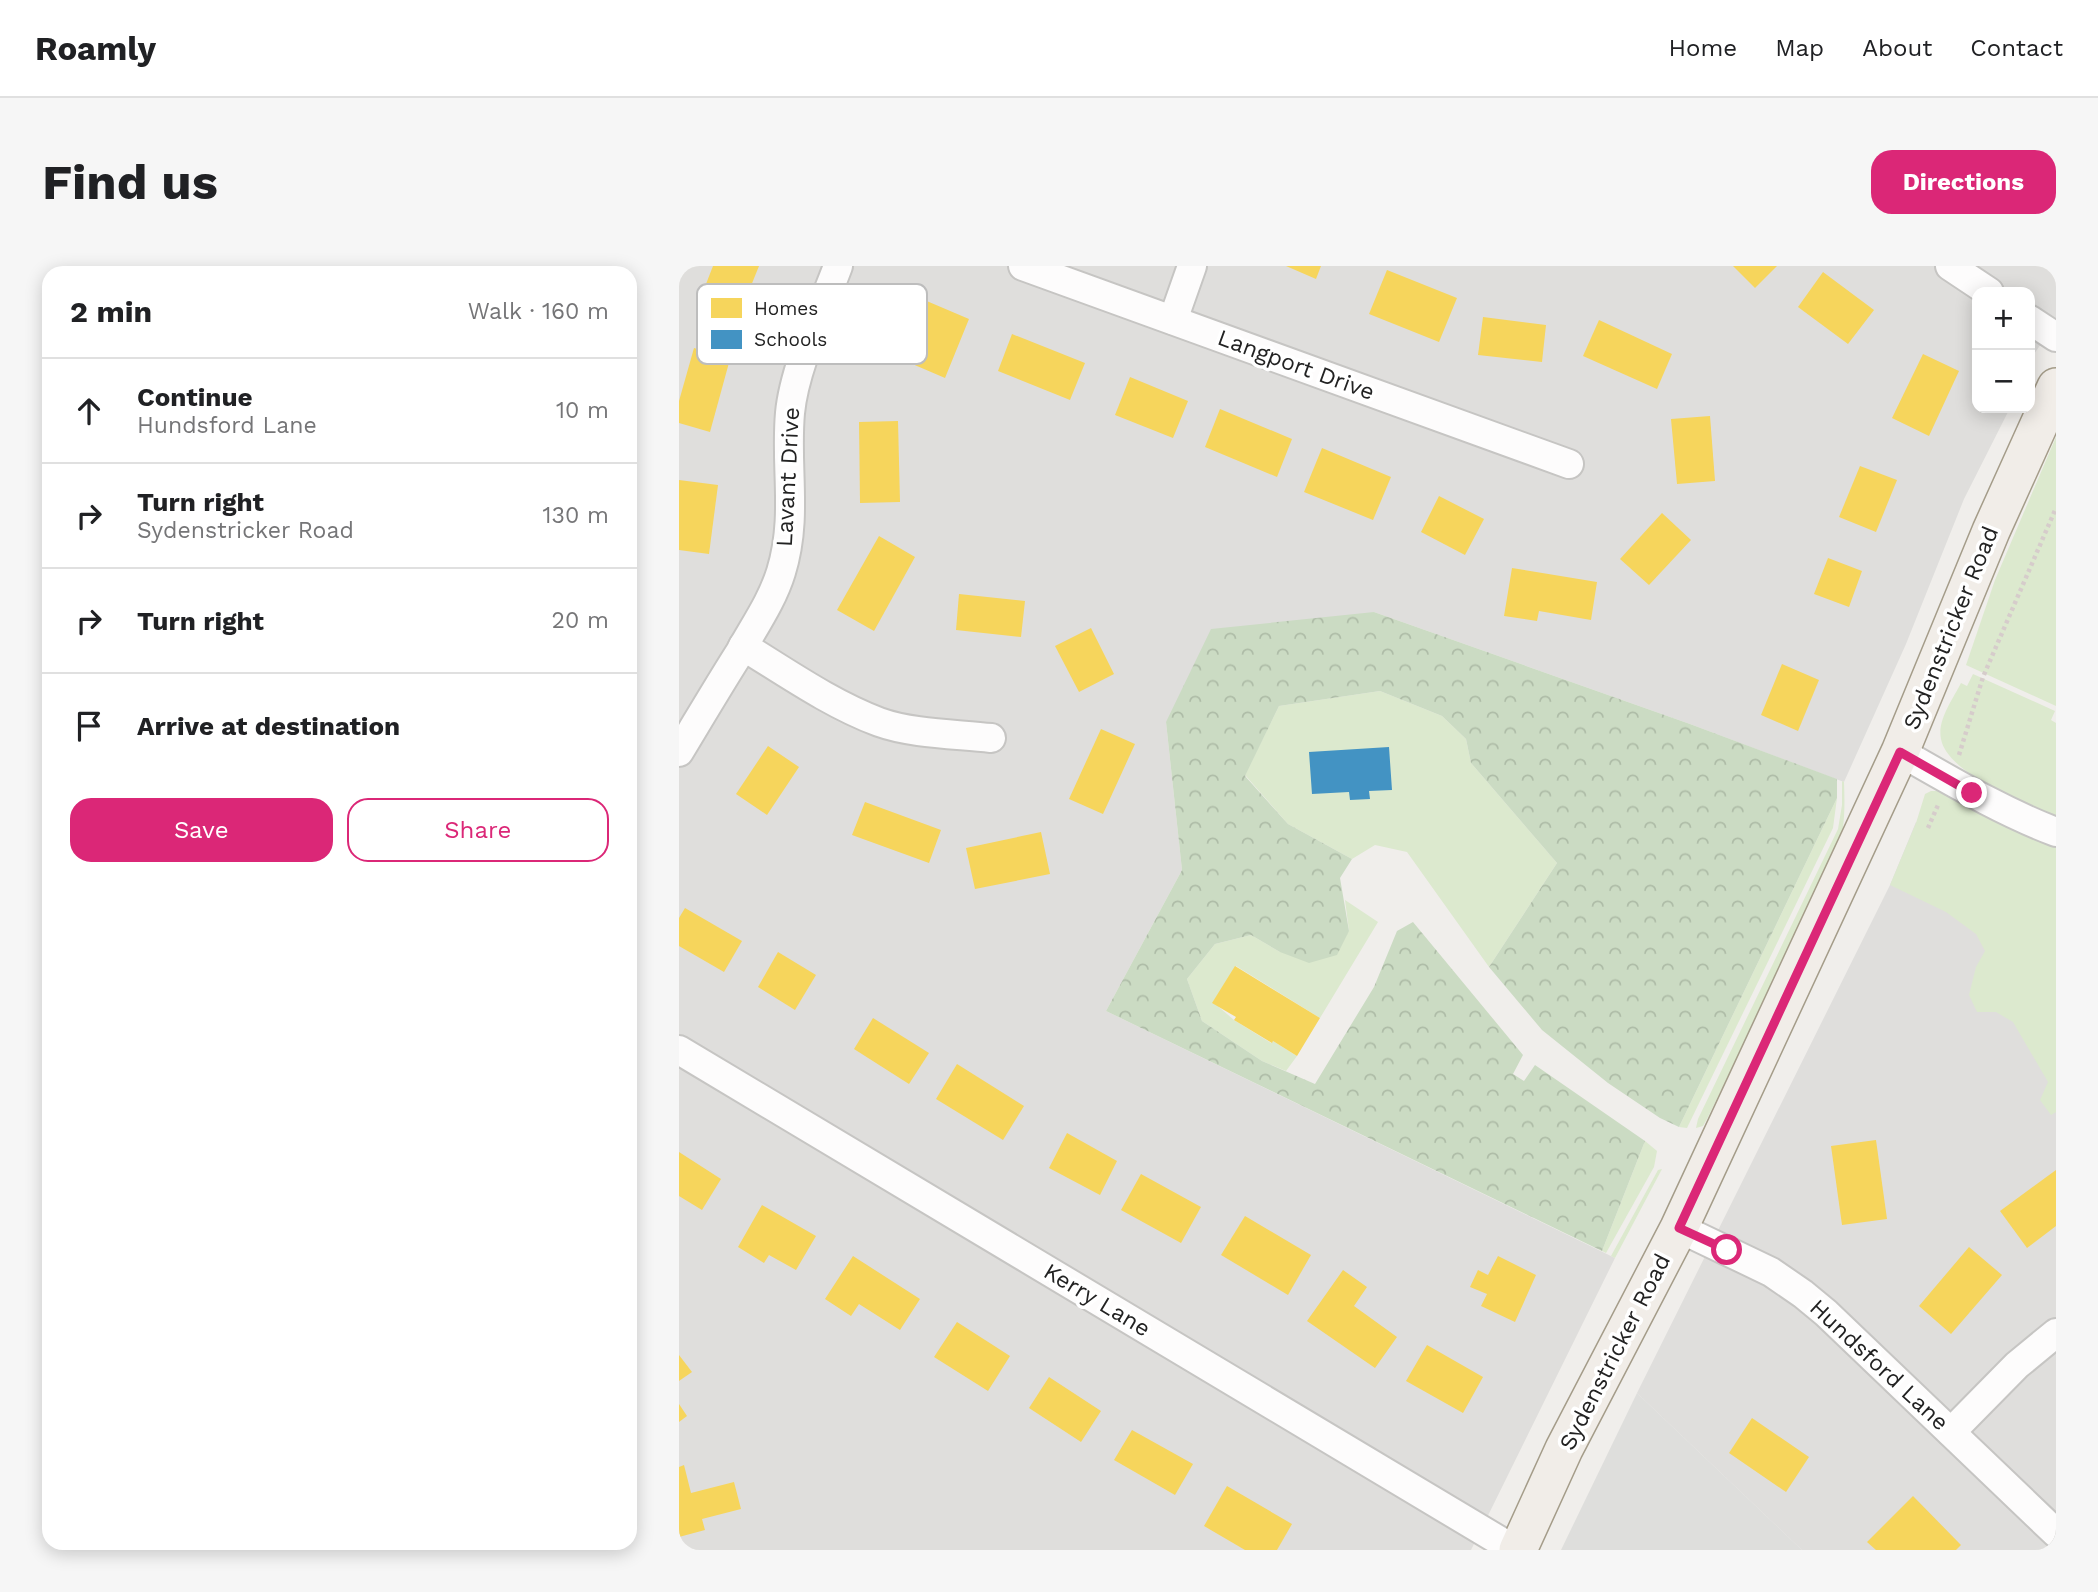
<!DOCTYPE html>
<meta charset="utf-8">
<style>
:root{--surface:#fff;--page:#f6f6f6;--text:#202124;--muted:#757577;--line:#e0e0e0;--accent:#db2777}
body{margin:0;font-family:"Work Sans",sans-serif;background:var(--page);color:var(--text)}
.controls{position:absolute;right:21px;top:21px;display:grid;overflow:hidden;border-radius:14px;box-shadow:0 4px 18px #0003}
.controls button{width:63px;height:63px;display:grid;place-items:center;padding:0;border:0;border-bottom:2px solid var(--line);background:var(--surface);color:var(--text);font:35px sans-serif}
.stop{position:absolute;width:21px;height:21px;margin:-16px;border:5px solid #db2777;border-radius:50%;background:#fff}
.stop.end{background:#db2777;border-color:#fff;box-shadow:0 2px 7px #0008}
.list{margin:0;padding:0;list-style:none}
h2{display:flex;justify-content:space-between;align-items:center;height:91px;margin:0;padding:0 28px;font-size:30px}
h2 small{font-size:23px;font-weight:400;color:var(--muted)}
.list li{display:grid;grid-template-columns:46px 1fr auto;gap:21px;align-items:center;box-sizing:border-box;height:105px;padding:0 28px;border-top:2px solid var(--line)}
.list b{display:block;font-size:26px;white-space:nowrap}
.list p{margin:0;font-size:23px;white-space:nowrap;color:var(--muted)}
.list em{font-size:23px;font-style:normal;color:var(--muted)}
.actions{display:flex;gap:14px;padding:21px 28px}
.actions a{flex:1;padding:16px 0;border:2px solid var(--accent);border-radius:21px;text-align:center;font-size:24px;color:var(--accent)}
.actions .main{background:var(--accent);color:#fff}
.icon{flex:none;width:38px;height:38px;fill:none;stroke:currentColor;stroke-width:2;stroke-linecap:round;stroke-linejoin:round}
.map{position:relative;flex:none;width:1377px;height:1284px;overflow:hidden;border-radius:21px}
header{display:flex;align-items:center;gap:42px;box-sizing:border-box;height:98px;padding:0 35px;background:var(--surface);border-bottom:2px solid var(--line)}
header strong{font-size:33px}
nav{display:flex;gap:38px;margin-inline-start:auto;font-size:24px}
.intro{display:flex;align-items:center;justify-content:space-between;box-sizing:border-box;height:168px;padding:0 42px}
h1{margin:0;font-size:49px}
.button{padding:18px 32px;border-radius:21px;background:var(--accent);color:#fff;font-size:24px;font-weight:700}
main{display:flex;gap:42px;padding:0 42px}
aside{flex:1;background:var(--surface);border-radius:21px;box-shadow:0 4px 18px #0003}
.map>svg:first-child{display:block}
</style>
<header>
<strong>Roamly</strong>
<nav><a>Home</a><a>Map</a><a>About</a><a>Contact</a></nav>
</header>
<div class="intro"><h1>Find us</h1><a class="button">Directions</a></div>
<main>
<aside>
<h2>2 min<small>Walk · 160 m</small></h2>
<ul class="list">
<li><svg class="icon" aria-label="ahead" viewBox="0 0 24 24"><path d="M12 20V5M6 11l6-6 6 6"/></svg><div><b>Continue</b><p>Hundsford Lane</p></div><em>10 m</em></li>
<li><svg class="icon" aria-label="right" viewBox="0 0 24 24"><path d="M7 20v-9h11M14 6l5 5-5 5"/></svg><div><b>Turn right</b><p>Sydenstricker Road</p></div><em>130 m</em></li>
<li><svg class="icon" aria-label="right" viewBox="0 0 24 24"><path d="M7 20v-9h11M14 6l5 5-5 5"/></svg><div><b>Turn right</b></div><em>20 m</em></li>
<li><svg class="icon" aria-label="arrive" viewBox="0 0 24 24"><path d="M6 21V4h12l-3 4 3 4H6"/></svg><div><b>Arrive at destination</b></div></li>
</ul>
<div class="actions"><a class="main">Save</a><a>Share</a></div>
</aside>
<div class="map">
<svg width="1377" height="1284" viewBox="0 0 1377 1284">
<defs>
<pattern id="forest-crowns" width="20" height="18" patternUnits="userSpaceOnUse" patternTransform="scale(1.75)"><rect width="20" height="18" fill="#cbdbc3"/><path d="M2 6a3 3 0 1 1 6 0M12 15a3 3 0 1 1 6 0" fill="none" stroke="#aebca7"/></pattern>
</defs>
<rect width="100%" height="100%" fill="#f0eeeb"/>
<g fill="#dfdedc">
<polygon points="0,0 1377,0 1377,56 1351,94 1351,26 1298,26 1298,142 1331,142 1285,233 1227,378 1165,516 1011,458 695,346 487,456 503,604 427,745 936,992 792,1284 0,1284"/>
<polygon points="1237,556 1377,624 1377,1284 1123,1284 958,1127 1211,619"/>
</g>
<polygon fill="#dededc" points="958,1127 1123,1284 882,1284"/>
<g fill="#dce9ce">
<polygon points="1377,171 1377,440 1287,399 1316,314"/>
<path d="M1294,408L1376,445L1372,454L1377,457V552C1348,539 1268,507 1262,473C1258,454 1274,433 1282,417L1288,420Z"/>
<polygon points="701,425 763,450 787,473 792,497 878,597 810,701 728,586 696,579 673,593 609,558 566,509 600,440"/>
<path d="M1163,515L1165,516C1166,541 1166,564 1158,588L1028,853L1024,860L1017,862L1019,853L1159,563L1163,539Z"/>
<polygon points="1252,525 1258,525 1319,556 1377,580 1377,846 1372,849 1361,834 1369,816 1334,756 1317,746 1298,746 1290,729 1297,701 1306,685 1297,668 1267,646 1211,619 1237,557 1246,528"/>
<polygon points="1158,532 1154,562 1008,862 1000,861"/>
<polygon points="666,634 699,656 641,752 557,700 534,736 555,754 592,777 594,775 618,790 607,805 583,795 523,755 508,713 536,678 572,669 601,686 670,665"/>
<polygon points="966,875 978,885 975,901 927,987 923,985"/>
<polygon points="983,903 936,992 932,990 979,904"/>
</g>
<polygon fill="url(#forest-crowns)" points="695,346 1011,458 1158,513 1158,532 1000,861 981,852 929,817 863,764 810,701 878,597 792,497 787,473 763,450 701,425 600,440 566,510 609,558 673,593 661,612 670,665 658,689 630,697 601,686 572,669 536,678 508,713 523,755 583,795 636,818 695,721 718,665 734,656 844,789 834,808 845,815 856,799 966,875 923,985 427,745 503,604 487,456 532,363"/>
<g fill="#f6d55c">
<polygon points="34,0 80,0 59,52 20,36"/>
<polygon points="607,0 642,0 637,13"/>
<polygon points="1054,0 1098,0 1076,22"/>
<polygon points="708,4 778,32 760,76 690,48"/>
<polygon points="1144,6 1195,44 1169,78 1119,41"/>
<polygon points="243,33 290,53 266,112 231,97 237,81 226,76"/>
<polygon points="804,51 867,59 863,96 799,89"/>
<polygon points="920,54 993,88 978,123 904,90"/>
<polygon points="333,68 406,97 391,134 319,105"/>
<polygon points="15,82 51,93 31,166 0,157 0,135"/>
<polygon points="1244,88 1280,105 1250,170 1213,152"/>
<polygon points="451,111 509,135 494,172 436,149"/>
<polygon points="541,143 613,173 598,211 526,181"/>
<polygon points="1031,150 1036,215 998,218 992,153"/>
<polygon points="219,155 221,236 181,237 180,156"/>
<polygon points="643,182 712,211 694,254 625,226"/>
<polygon points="1181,200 1218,214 1197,266 1160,251"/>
<polygon points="0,214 39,219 30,288 0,284"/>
<polygon points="760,230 805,253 786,289 742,266"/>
<polygon points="983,247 1012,274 970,319 941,293"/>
<polygon points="200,270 236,291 195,365 158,344"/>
<polygon points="1149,292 1183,305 1170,341 1135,328"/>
<polygon points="833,302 918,316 912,354 860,345 858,355 825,350"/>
<polygon points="280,328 346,335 342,371 277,364"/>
<polygon points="412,362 435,408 400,426 376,380"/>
<polygon points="1103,398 1140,414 1119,465 1082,449"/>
<polygon points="422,463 456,478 424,548 390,533"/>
<polygon points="89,480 120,501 88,549 57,528"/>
<polygon points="186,536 262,564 250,597 173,569"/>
<polygon points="362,566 371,608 296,623 287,582"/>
<polygon points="6,642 63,675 45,706 0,680 0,652"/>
<polygon points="99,686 137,709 116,744 79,721"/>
<polygon points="556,700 641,752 618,790 594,775 593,777 555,754 557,751 533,737"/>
<polygon points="194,752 250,787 230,818 175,783"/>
<polygon points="278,798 345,840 324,874 257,833"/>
<polygon points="388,867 438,895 421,929 370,902"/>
<polygon points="1197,874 1208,953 1163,959 1152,880"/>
<polygon points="0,886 42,913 23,944 0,930"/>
<polygon points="1377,904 1377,960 1348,982 1321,945"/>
<polygon points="462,908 522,941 502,977 442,944"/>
<polygon points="83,939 137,970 117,1004 90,989 85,997 59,981"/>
<polygon points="566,950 632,989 609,1029 542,989"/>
<polygon points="1290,981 1323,1009 1272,1068 1240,1040"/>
<polygon points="174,990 241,1033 221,1064 180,1038 172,1050 146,1033"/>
<polygon points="819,990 857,1009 836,1056 802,1040 808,1028 791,1021 799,1004 809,1009"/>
<polygon points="664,1004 688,1021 675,1040 718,1071 696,1102 628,1055"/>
<polygon points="278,1056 331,1090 309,1125 255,1091"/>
<polygon points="748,1079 804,1111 784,1147 727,1115"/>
<polygon points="0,1089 13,1106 0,1115"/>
<polygon points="370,1111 422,1145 402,1176 350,1142"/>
<polygon points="0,1138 8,1150 0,1156"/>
<polygon points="1073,1152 1130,1191 1107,1226 1050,1187"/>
<polygon points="453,1164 514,1198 496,1229 435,1194"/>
<polygon points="5,1199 12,1227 55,1216 62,1243 23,1253 26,1264 0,1271 0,1201"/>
<polygon points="548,1220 613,1258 598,1284 566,1284 525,1260"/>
<polygon points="1234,1230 1282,1279 1277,1284 1197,1284 1188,1276"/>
</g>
<polygon fill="#4393c3" points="710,481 713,524 690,525 691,533 671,534 670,526 633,528 630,486"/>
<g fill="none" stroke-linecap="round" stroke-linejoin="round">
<defs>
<g id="minor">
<polyline points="344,0 890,198"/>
<polyline points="1271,0 1310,26"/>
<polyline points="494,54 513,0"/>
<polyline points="1351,54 1377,71"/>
<path d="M64,380C108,407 152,438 200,456C233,468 277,468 312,472"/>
<path d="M0,486C20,453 40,419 61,386C76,359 93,335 102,306C119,251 106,202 111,147C115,103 143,43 159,0"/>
<path d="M1221,486C1272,515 1322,545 1377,566"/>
<polyline points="0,784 836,1284"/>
<polyline points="1000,962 1092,1006 1124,1028 1147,1047 1377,1267"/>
<polyline points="1272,1166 1338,1099 1377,1067"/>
</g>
<polyline id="major" points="839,1284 885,1183 1000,962 1221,486 1312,265 1377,121"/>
</defs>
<use href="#minor" stroke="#c6c5c3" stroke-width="32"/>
<use href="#major" stroke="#a49c89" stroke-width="40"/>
<g stroke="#d6cccb" stroke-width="4.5" stroke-dasharray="3.5 3.5" stroke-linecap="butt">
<polyline points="1280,489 1304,411 1377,242"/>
<polyline points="1249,562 1259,539"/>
</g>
<use href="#minor" stroke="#fdfcfc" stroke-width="28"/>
<use href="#major" stroke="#f1ede8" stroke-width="37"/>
</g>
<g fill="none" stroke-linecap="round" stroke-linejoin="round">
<polyline stroke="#db2777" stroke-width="9" points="1048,984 1000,962 1221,486 1293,527"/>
</g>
<g text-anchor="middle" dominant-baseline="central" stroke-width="7" stroke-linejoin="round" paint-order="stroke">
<g font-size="23" fill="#222" stroke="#fff">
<text transform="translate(617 99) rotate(20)">Langport Drive</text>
<text transform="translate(109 211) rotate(-87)">Lavant Drive</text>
<text transform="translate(1272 362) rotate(-68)">Sydenstricker Road</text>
<text transform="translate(418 1034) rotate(31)">Kerry Lane</text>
<text transform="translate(936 1086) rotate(-63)">Sydenstricker Road</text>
<text transform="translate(1200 1099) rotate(43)">Hundsford Lane</text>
</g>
</g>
<rect x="18" y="18" width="230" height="80" rx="10" fill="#fff" stroke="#bdbdbd" stroke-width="2"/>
<rect x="32" y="32" width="31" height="20" fill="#f6d55c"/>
<rect x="32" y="64" width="31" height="19" fill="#4393c3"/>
<g font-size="19" fill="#222">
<text x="75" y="49">Homes</text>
<text x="75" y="80">Schools</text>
</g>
</svg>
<div class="controls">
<button>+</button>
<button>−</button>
</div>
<div class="stop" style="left:1048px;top:984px"></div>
<div class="stop end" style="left:1293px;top:527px"></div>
</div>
</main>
